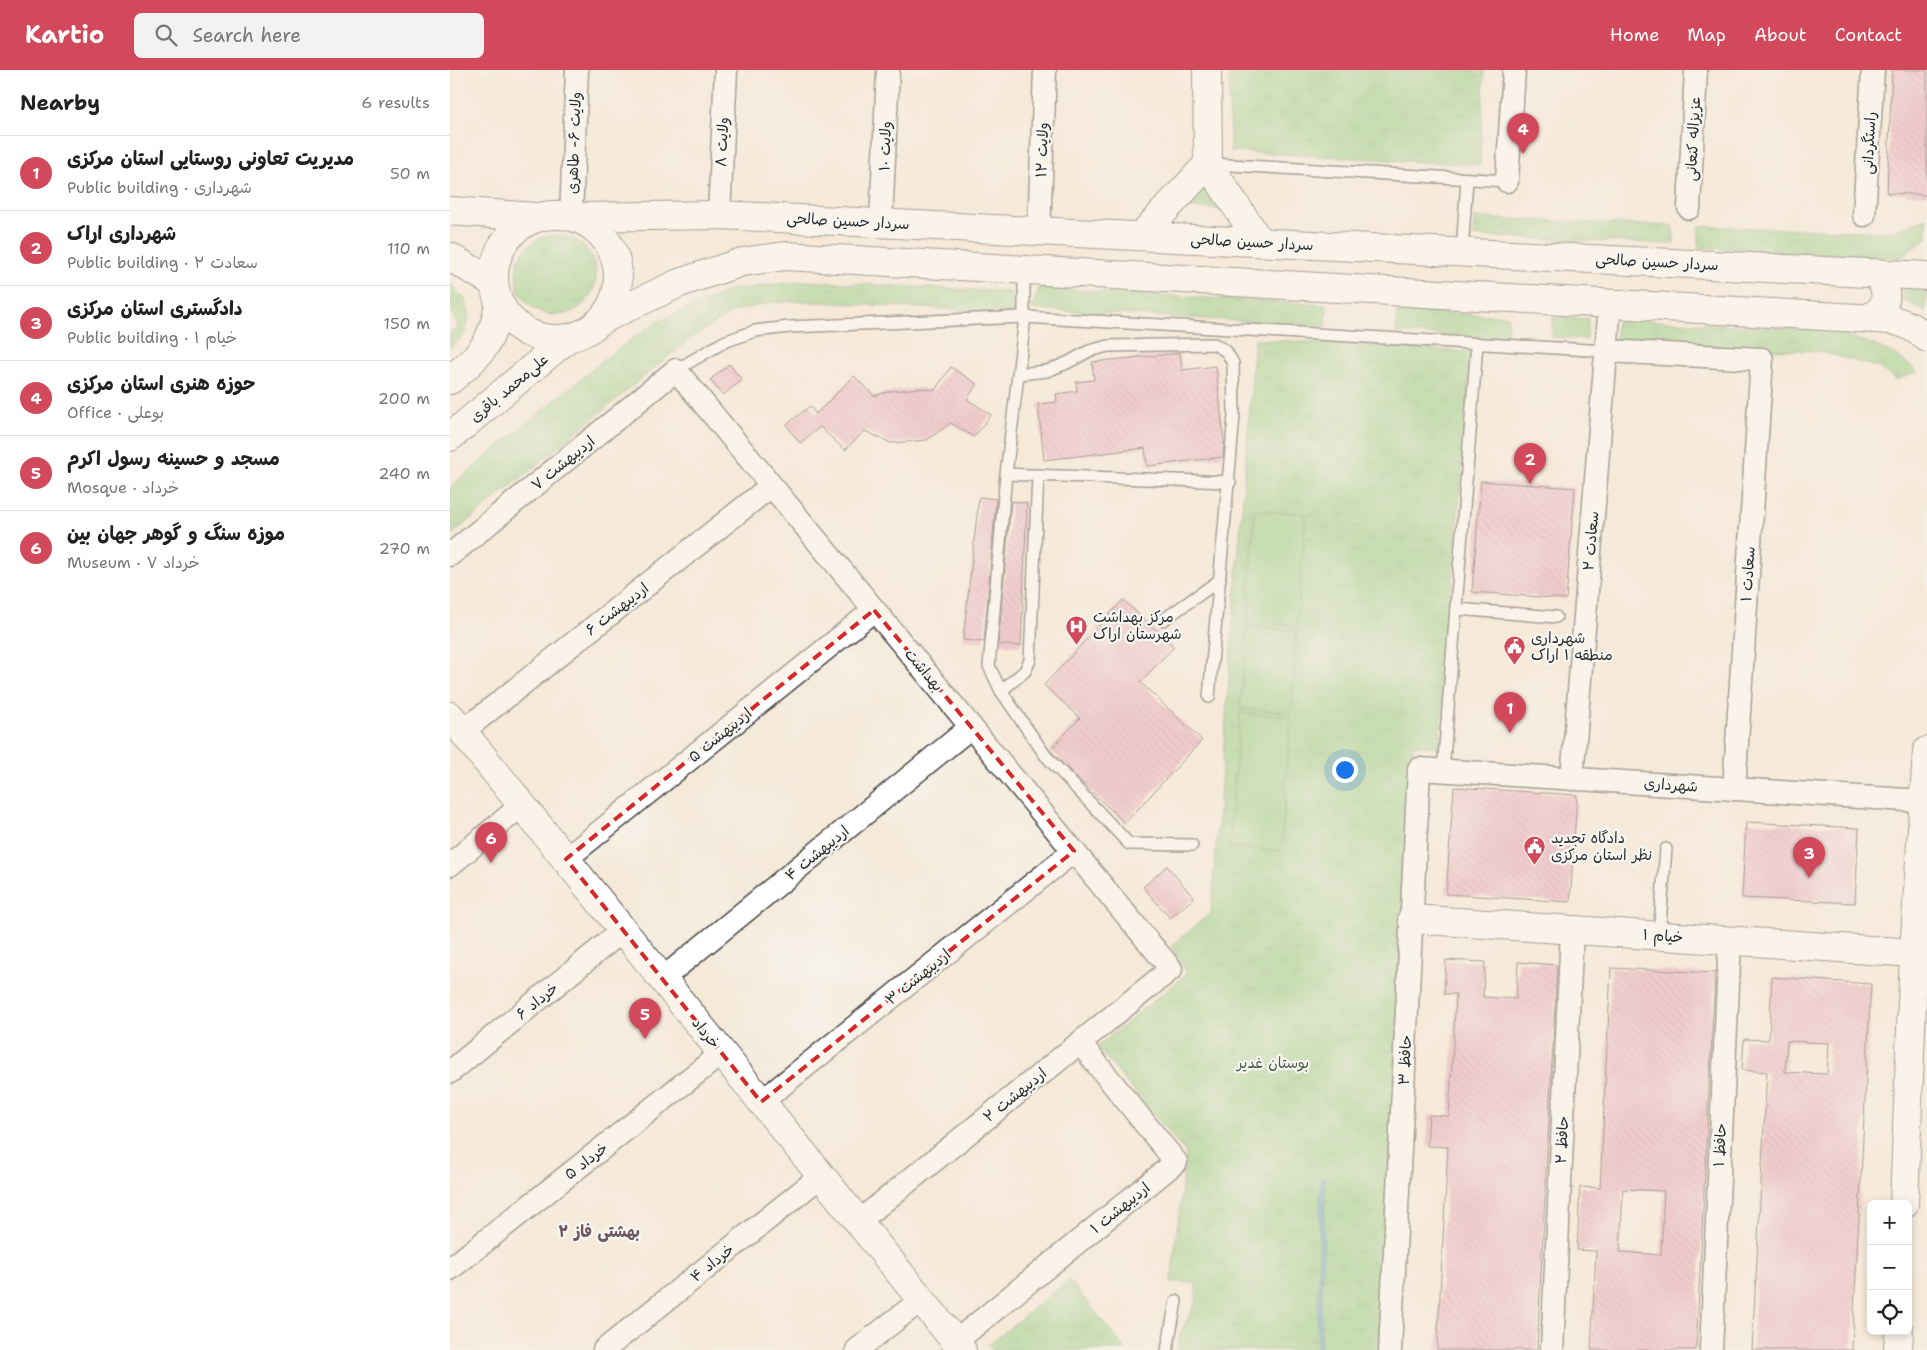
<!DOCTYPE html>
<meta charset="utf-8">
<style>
:root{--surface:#fff;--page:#f2f2f2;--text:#222;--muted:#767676;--line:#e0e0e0;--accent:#d1495b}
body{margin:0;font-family:"Shantell Sans","Playpen Sans Arabic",sans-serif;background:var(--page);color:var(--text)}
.controls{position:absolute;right:15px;bottom:15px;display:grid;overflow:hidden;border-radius:8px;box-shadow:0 2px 8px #0003}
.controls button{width:45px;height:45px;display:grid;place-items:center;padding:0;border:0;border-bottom:1px solid var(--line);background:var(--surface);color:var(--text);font:25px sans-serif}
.you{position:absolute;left:894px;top:699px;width:18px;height:18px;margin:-12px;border:4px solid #fff;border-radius:50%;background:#1a73e8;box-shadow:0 0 0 8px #1a73e833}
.badge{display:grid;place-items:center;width:32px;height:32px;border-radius:50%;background:var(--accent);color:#fff;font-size:16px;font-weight:700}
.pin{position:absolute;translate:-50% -41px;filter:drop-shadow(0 1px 2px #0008)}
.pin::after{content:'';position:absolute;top:26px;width:18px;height:15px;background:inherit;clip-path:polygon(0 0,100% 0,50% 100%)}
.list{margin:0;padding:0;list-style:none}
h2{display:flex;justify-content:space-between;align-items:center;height:65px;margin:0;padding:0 20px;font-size:21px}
h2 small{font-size:16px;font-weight:400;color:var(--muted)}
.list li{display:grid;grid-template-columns:32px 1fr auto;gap:15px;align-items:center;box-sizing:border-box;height:75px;padding:0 20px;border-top:1px solid var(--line)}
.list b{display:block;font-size:19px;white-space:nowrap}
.list p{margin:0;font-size:16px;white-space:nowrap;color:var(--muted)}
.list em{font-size:16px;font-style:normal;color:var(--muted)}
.icon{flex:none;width:28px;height:28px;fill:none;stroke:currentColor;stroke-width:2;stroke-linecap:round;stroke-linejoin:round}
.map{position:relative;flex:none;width:1477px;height:1280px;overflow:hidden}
header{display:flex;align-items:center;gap:30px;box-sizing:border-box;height:70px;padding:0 25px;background:var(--accent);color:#fff}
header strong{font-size:24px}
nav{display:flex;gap:28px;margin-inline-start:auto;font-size:18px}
.search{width:350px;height:45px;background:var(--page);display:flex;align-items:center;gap:12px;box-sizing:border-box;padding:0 18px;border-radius:8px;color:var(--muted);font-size:19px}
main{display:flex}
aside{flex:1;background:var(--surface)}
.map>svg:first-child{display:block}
</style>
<header>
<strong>Kartio</strong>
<div class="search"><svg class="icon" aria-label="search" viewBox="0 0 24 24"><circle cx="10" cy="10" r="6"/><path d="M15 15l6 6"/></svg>Search here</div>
<nav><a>Home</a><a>Map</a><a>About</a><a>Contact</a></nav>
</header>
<main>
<aside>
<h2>Nearby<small>6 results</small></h2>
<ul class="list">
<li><span class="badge">1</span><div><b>مدیریت تعاونی روستایی استان مرکزی</b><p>Public building · شهرداری</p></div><em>50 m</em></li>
<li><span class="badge">2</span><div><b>شهرداری اراک</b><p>Public building · سعادت ۲</p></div><em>110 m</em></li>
<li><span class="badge">3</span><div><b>دادگستری استان مرکزی</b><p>Public building · خیام ۱</p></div><em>150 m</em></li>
<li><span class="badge">4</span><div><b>حوزه هنری استان مرکزی</b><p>Office · بوعلی</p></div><em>200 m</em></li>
<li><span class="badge">5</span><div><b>مسجد و حسینه رسول اکرم</b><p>Mosque · خرداد</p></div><em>240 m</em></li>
<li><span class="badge">6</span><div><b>موزه سنگ و گوهر جهان بین</b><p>Museum · خرداد ۷</p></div><em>270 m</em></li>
</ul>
</aside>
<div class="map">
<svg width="1477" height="1280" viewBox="0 0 1477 1280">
<defs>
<pattern id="grass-tufts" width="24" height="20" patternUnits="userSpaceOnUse" patternTransform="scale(1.25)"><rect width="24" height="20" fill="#91ce84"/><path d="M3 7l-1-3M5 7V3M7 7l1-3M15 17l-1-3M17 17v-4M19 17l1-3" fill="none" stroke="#7db172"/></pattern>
<pattern id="water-waves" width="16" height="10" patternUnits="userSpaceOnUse" patternTransform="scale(1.25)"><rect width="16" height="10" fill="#6bb2e2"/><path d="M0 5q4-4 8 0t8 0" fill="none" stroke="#5891b7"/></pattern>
<pattern id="building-back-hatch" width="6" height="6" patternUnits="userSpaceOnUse" patternTransform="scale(1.25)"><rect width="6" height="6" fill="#eba8be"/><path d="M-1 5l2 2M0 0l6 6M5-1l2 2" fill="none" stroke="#bf899b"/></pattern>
</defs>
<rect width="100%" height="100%" fill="#f6f6f2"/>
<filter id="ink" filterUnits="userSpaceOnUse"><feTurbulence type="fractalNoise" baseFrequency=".02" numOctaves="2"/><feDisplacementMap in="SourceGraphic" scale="10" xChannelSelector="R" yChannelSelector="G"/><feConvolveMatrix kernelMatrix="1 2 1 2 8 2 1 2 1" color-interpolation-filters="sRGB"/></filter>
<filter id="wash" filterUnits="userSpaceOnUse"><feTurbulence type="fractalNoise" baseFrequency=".0096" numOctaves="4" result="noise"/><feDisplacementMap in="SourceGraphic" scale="20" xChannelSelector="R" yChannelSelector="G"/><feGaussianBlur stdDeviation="1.12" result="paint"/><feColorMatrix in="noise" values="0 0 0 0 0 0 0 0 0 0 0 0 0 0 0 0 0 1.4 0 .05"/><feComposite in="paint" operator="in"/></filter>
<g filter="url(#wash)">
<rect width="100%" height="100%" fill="#f5e9d8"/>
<g fill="url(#grass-tufts)" stroke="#5e7c58">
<polygon points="779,0 1034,0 1030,95 780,81"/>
<polygon points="756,110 776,139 736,138"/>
<polygon points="1024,148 1224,156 1224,174 1023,166"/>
<polygon points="1477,148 1477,168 1450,188 1248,177 1249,156 1442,162"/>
<circle cx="106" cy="205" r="40"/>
<polygon points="354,211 561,222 564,243 348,231 318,233 283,242 241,268 0,466 0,417 155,289 203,254 280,220"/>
<polygon points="0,214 15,229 19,243 16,262 0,279 0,263 8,256 0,238"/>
<polygon points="1454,214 1477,217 1475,241 1453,230"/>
<polygon points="589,218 877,235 876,256 582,239"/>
<polygon points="947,241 1058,246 1057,268 946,263"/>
<polygon points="1103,248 1138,249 1137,269 1102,267"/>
<path d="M1167,249L1370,260C1405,268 1441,276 1467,302L1446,310L1428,297L1368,281L1165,274Z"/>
<polygon points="805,269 1021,282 989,677 963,675 930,1280 727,1280 730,1264 746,1232 746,1212 721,1212 736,1083 647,977 737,904 721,876 761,843"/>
<polygon points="619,1210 676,1280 542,1280 538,1275"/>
</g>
<g fill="#91ce84" stroke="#5e7c58">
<polygon points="805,440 856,444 847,555 797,552"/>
<polygon points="797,557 847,560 841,642 790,639"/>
<polygon points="790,643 841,647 831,781 779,777"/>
</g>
<polygon fill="url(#water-waves)" stroke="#4b6e86" points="871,1108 875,1108 870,1280 867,1280"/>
<g id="blocks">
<g fill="url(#building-back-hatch)" fill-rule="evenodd">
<polygon points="1442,0 1477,0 1477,125 1437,123"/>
<polygon points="730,283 732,300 766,296 774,371 773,387 697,396 695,378 594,390 588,334 607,332 606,324 627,321 626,312 644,310 642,292"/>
<polygon points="279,294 292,310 273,325 260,310"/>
<polygon points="501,297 527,314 517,329 541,345 524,367 501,353 477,370 441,373 415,361 395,380 370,357 350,373 336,355 360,336 366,344 404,306 424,326 441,321 454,320 468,318 485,320"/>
<polygon points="1031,411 1125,418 1116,529 1022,522"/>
<polygon points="529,427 546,429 534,572 513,570"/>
<polygon points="561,431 577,433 571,576 548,574"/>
<polygon points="673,530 724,577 690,612 752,670 675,753 626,707 600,680 630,648 594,615"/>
<polygon points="1004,717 1127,725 1120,832 996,824"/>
<polygon points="1296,752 1409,758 1405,833 1292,828"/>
<polygon points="717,796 744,828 720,848 693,817"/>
<polygon points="996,890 1035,892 1033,927 1066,929 1068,892 1107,895 1087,1280 987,1280 998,1077 977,1076 979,1045 999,1046 1006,924 994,924"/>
<path d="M1161,898L1265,903L1246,1280H1141L1146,1181L1127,1180L1130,1117L1150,1118ZM1173,1119L1214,1121L1211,1185L1170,1182Z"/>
<path d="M1322,907L1421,914L1402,1280H1302L1317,1002L1292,1000L1294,969L1319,970ZM1337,971L1379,973L1377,1004L1335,1002Z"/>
</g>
</g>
</g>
<g filter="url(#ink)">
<use href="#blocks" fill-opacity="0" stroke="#494845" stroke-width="1"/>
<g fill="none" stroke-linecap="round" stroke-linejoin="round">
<defs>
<g id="service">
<polyline points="762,94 1057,111"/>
<polyline points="1012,182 1017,109"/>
<polyline points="574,200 574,256 556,404 539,596 551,621 595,685 679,774 742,775"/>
<polyline points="226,300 274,272 305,261 340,257 574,247 1156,281"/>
<polyline points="569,304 597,301 617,293 639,281 658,276 764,274 776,281 783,293 784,346 759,627"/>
<polyline points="556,404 780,412"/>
<polyline points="1006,539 1106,547"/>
<polyline points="713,550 770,510"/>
<polyline points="551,621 575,601 580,590 588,405"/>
<polyline points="993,701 1027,274"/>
<polyline points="1209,866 1216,779"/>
<polyline points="717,1280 726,1231"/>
</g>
<g id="minor">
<polyline points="1057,111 1064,0"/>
<polyline points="1239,138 1246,0"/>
<polyline points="269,145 276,0"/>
<polyline points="1414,145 1423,0"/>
<polyline points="121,146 127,0"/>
<polyline points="431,153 438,0"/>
<polyline points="589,161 595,0"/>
<polyline points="1156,281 1312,289 1284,719"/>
<polyline points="0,485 226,300 721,899 408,1152"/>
<polyline points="12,662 321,416"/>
<polyline points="1122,709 1160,233"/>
<polyline points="116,789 424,540"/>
<polyline points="0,795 72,735"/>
<polyline points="212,909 521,657"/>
<polyline points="0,1002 173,860"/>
<polyline points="311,1032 624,781"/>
<polyline points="0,1199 272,983"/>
<polyline points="505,1272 726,1092 638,983"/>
<polyline points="154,1280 371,1106"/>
<polyline points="407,1280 471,1230"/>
<polyline points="940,1280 969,699 1473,731"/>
<polyline points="1102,1280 1122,860"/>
<polyline points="1261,1280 1280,871"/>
</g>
<g id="tertiary">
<polyline points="757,0 758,94"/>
<polyline points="758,94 810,172"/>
<polyline points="691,166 758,94"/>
<polyline points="0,646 512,1280"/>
<polyline points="962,849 1464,883"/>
</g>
<g id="secondary">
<polyline points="0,141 86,147"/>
<circle cx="106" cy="207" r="62"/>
<polyline points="127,147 269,145 1477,206"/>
<polyline points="0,187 44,213"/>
<path d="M1418,248C1421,246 1428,243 1431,239C1440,227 1434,213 1426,203"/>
<path d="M153,249L229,213L292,192L335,186L1442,250C1456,253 1466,258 1477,268"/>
<path d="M0,310C30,286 43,273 49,233"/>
<polyline points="0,367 118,268"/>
</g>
<g id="primary">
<polyline points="1454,1134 1464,883 1477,681"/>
<polyline points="1448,1280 1449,1261"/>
</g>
</defs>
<use href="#service" stroke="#494845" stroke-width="14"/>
<use href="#minor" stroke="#494845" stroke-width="25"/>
<use href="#tertiary" stroke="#494845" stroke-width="30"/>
<use href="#secondary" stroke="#494845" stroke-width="30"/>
<use href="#primary" stroke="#494845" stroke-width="30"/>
<use href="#service" stroke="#fff" stroke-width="11"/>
<use href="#minor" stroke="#fff" stroke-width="22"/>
<use href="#tertiary" stroke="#fff" stroke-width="28"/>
<use href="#secondary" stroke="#fff" stroke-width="28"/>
<use href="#primary" stroke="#fff" stroke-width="28"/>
</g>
</g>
<path d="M0 0H1477V1280H0ZM424,540L624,781L311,1032L116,789Z" fill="#f5e9d8" fill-opacity=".55" fill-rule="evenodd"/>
<path fill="none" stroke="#d62828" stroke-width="4" stroke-dasharray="10 6" stroke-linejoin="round" d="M424,540L624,781L311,1032L116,789Z"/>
<defs>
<symbol id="hospital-pin" viewBox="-11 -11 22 30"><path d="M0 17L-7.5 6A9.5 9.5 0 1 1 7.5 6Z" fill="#d1495b" stroke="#f6f6f2"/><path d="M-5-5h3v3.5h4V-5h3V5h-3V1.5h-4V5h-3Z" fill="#fff"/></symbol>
<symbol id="civic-pin" viewBox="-11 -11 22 30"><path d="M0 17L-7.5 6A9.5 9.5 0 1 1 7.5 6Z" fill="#d1495b" stroke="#f6f6f2"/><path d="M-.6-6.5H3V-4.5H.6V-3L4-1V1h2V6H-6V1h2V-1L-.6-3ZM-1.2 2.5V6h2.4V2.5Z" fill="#fff"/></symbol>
</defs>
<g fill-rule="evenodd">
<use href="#hospital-pin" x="614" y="544" width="25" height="34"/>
<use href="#civic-pin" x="1052" y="564" width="25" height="34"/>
<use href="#civic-pin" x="1072" y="764" width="25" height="34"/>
</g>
<g text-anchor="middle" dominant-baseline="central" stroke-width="4.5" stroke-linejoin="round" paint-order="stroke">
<g font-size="15" fill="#2b2b2b" stroke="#f6f6f2">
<text transform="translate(1243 69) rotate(-87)">عزیزاله کنعانی</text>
<text transform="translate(272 72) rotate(-87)">ولایت ۸</text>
<text transform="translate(124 73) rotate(-88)">ولایت ۶- طاهری</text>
<text transform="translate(1419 73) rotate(-87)">راستگردانی</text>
<text transform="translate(435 76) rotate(-88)">ولایت ۱۰</text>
<text transform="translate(592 80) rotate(-88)">ولایت ۱۲</text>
<text transform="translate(398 151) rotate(3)">سردار حسین صالحی</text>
<text transform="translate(802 172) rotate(3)">سردار حسین صالحی</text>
<text transform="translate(1207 192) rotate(3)">سردار حسین صالحی</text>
<text transform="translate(59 318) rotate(-40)">علی‌محمد باقری</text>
<text transform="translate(113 393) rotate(-39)">اردیبهشت ۷</text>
<text transform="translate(1141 471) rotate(-85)">سعادت ۲</text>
<text transform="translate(1298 504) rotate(-86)">سعادت ۱</text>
<text transform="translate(167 539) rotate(-38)">اردیبهشت ۶</text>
<text transform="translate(474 600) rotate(50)">بهداشت</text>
<text transform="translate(270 665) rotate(-39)">اردیبهشت ۵</text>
<text transform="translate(1221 715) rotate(4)">شهرداری</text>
<text transform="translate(367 783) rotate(-39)">اردیبهشت ۴</text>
<text transform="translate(1213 866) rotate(4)">خیام ۱</text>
<text transform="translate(468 907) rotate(-39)">اردیبهشت ۳</text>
<text transform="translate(87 931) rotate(-39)">خرداد ۶</text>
<text transform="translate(256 963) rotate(51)">خرداد</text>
<text transform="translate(955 990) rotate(-87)">حافظ ۳</text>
<text transform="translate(565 1025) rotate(-39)">اردیبهشت ۲</text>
<text transform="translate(1112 1070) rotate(-87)">حافظ ۲</text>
<text transform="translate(1270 1075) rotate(-87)">حافظ ۱</text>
<text transform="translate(136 1091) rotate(-38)">خرداد ۵</text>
<text transform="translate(670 1138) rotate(-39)">اردیبهشت ۱</text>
<text transform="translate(262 1193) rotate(-39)">خرداد ۴</text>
</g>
<g font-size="15" fill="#2b2b2b" stroke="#f6f6f2" text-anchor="start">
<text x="643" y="547">مرکز بهداشت<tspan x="643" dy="17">شهرستان اراک</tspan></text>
<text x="1081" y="568">شهرداری<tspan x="1081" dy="17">منطقه ۱ اراک</tspan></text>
<text x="1101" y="768">دادگاه تجدید<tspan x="1101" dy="17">نظر استان مرکزی</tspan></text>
</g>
<g font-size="15" fill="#4a5c46" stroke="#f6f6f2">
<text x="823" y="993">بوستان غدیر</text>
</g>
<g font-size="16" font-weight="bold" fill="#6e575e" stroke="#f6f6f2">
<text x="149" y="1161">بهشتی فاز ۲</text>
</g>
</g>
</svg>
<div class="controls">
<button>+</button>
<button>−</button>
<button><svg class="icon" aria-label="locate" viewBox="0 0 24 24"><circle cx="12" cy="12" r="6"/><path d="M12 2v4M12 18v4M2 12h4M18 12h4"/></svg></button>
</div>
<div class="you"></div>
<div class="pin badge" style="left:1060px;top:663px">1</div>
<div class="pin badge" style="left:1080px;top:414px">2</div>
<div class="pin badge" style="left:1359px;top:808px">3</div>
<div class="pin badge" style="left:1073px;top:84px">4</div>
<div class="pin badge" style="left:195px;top:969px">5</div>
<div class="pin badge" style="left:41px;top:793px">6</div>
</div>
</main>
